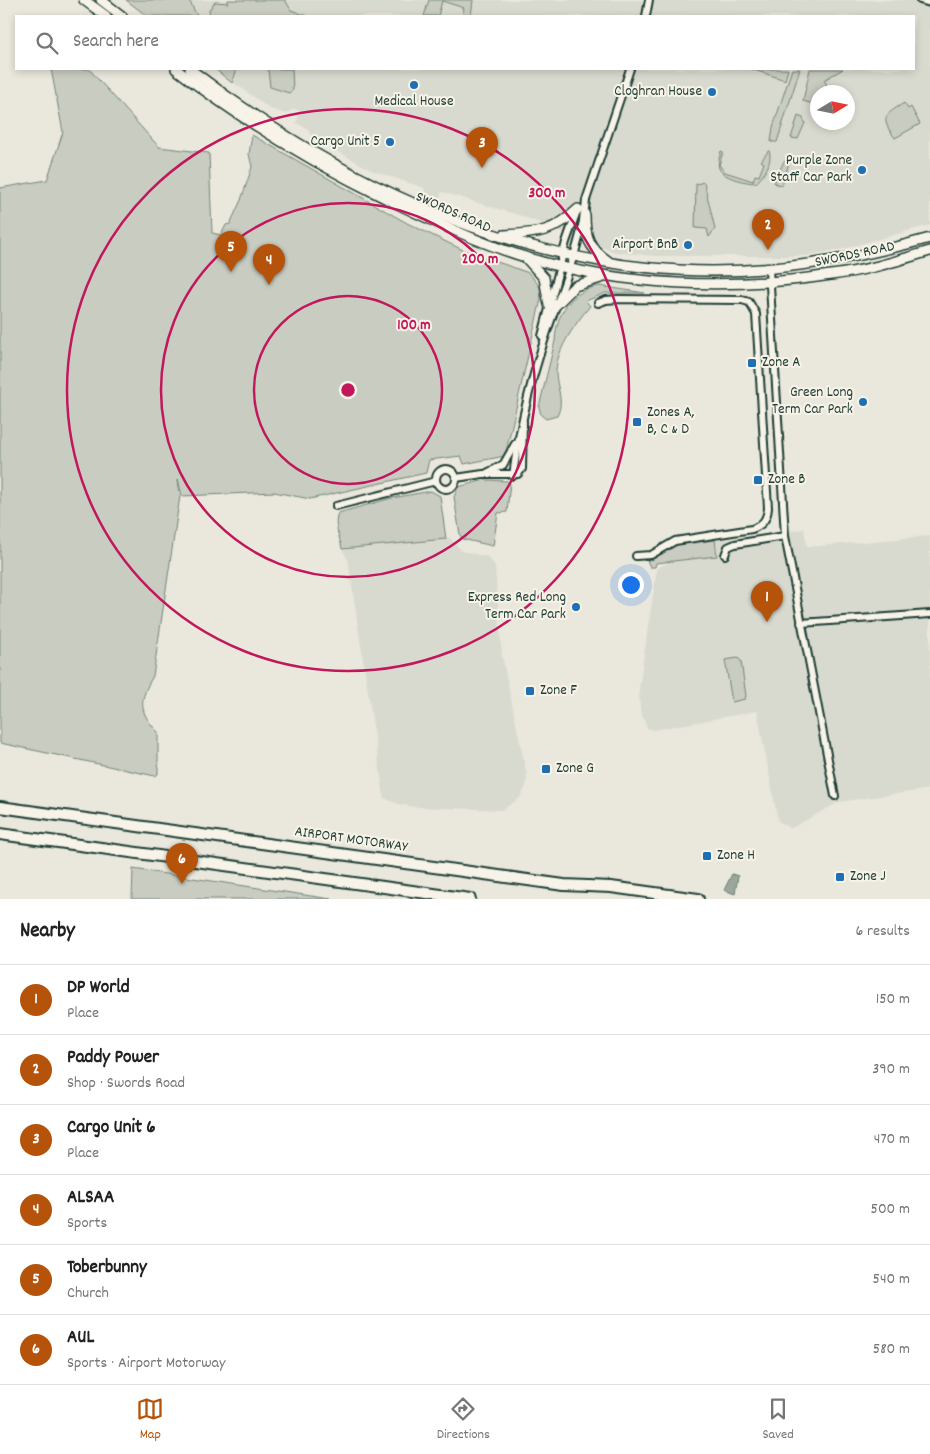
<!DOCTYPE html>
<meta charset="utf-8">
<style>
:root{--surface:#fff;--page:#f6f6f6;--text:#222;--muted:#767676;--line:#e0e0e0;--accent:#b45309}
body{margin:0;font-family:Dekko,sans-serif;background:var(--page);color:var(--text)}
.compass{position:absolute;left:810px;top:85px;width:45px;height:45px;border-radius:50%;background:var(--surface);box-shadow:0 2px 8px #0003;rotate:80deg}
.you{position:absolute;left:630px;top:584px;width:18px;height:18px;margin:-12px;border:4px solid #fff;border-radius:50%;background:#1a73e8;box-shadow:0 0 0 8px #1a73e833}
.badge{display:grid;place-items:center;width:32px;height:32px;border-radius:50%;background:var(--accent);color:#fff;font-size:16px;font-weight:700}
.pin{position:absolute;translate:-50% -41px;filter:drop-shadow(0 1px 2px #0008)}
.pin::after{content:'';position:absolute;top:26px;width:18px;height:15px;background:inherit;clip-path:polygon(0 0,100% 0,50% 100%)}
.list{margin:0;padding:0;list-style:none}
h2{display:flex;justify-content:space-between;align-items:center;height:65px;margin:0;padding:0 20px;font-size:21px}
h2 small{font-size:16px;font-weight:400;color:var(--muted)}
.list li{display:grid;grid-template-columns:32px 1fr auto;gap:15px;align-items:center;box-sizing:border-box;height:70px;padding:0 20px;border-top:1px solid var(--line)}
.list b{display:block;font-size:19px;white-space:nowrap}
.list p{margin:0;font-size:16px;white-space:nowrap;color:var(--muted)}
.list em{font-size:16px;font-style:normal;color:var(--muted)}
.icon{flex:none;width:28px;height:28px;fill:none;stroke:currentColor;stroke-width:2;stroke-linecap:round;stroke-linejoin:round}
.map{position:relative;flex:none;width:930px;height:899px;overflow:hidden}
.search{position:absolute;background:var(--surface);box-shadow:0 2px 8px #0003;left:15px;right:15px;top:15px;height:55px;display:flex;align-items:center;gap:12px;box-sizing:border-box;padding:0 18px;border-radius:0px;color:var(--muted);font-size:19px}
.sheet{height:485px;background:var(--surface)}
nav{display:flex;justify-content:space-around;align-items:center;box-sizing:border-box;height:70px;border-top:1px solid var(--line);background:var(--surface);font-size:14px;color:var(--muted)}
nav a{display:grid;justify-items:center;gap:2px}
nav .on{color:var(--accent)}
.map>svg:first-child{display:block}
</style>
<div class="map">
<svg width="930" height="899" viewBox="0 0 930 899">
<rect width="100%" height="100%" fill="#eae8dd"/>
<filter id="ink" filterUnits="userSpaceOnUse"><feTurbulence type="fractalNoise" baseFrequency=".02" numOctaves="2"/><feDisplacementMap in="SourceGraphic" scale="10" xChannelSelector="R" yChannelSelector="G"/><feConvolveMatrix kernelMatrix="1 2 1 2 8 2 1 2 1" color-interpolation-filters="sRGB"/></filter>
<g filter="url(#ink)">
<g fill="#d9dacf" fill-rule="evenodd">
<path d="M126,0H930V225L843,249L805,256H655L614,252L521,216L442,192L440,199L426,195L424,188L373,171L313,138L306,128L296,123L300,111L294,109L286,114L270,109L215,69H914V16H147ZM818,92H848V122H818Z"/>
<polygon points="804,529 807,547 930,536 930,789 839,802 790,829 778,821 757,711 654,730 647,728 640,710 639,688 657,568 668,563 676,545"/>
<polygon points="450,538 462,551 488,557 495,566 502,656 527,775 526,786 520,798 502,810 415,807 398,804 384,798 348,560 342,549"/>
</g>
<g fill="#c8ccc1" stroke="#74847a">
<polygon points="126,0 189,0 197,16 147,16"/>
<polygon points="228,0 285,0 291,10 307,16 210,16 209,10 215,2 228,3"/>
<polygon points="429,0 473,0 471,16 462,16 464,8 442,1 438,16 424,16"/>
<path d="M51,69H89L159,147L209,153L212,233L221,235L226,225L230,224L241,200L252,167L249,154L252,135L407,223L463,250L529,273L540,287L541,299L505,456L464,464L461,456L429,460L426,473L310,499L274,492L182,496L178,479L180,496L153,676C139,700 138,712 158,732V774L155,776L0,743V188L47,180L63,132Z"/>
<polygon points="215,69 237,69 232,83"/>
<polygon points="268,69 292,69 293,90 289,93 270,87"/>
<polygon points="751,69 788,69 785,80"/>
<polygon points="792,69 800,69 777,142 771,142 773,127"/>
<polygon points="810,69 843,69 824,80 831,92 818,92 817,105 803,101"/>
<path d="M904,103L908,109L911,107L920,124L895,138C879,117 885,115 904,103Z"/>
<polygon points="798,116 803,118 805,123 798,139 791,138"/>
<path d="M769,150C773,163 764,175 756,183C747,183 722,178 719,168C717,163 720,156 721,151L723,152L719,165L725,172L753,181L755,175L759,176L764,163L761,161Z"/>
<polygon points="784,161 789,163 782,186 774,183"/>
<polygon points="704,182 715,229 709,237 707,229 695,228 696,184"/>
<path d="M599,286L645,293H605L586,301L590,306C576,323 557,348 556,371C556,387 565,401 557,416L546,419L541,415L539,407L555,341C556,313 571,291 599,286Z"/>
<polygon points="485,480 507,481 510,483 507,512 498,513 493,546 462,539 460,535 454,497 458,487"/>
<path d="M431,491L440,496L446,539L342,549C340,536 333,526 338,513L392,498Z"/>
<polygon points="715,540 717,556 656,563 655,567 650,567 646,558 650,558 671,545"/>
<polygon points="738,658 741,661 746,696 745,699 732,702 725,660"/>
<polygon points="133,869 331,899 132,899"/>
</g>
<polygon fill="#9ca69c" stroke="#6a7c72" points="732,874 738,876 735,894 724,890"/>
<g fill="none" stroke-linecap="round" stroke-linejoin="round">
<defs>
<g id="minor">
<polyline points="920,0 930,3"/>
<polyline points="646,16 649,0"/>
<polyline points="769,269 785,536 835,796"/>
<path d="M598,303L606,300L618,299L742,300L749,302L756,314L768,508C767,519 763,525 752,529L675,541L651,555L636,556"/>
<polyline points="542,336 566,242 577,211"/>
<circle cx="446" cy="479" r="10"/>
<polyline points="487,473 503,465 515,444"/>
<path d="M513,476C520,419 536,361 556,306C568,273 583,236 586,200L630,69"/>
<polyline points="456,478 483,474 518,474 522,469 523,422"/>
<polyline points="336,506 436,481"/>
<polyline points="725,555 728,547 735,544 785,536"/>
<polyline points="801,623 930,614"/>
</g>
<g id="major">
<polyline points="84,0 106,16"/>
<polyline points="101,0 122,16"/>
<path d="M176,69C240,119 310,161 383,197C429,219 476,242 525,257C623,287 731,290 831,275C865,271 897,261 930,251"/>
<path d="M190,69C329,176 502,261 679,270C765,275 848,261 930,238"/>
<path d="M585,215C585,237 589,248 608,261"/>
<path d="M504,235C538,233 553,233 578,209"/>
<polyline points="525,257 544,278 549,305"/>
<polyline points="556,305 575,286 604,277"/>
</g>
<g id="highway">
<polyline points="0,807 564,885 611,887 698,899"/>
<polyline points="0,834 470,899"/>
</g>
</defs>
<use href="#minor" stroke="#1f3d34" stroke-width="10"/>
<use href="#major" stroke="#1f3d34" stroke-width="12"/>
<use href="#highway" stroke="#1f3d34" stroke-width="14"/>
<use href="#minor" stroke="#f7f3e8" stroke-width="6"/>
<use href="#major" stroke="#f7f3e8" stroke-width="9"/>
<use href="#highway" stroke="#f7f3e8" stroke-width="10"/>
</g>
</g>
<g fill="none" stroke="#c2185b" stroke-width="2.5">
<circle cx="348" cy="390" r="94"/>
<circle cx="348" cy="390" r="187"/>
<circle cx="348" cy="390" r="281"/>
</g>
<g fill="#1f6fb2" stroke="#f7f3e8" stroke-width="2">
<circle cx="414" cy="85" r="5"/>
<circle cx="712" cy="92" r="5"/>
<circle cx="390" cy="142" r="5"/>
<circle cx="862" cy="170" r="5"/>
<circle cx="688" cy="245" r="5"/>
<rect x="747" y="358" width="10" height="10" rx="2.5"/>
<circle cx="863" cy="402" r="5"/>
<rect x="632" y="417" width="10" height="10" rx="2.5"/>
<rect x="753" y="475" width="10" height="10" rx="2.5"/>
<circle cx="576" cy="607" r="5"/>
<rect x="525" y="686" width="10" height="10" rx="2.5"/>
<rect x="541" y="764" width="10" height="10" rx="2.5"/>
<rect x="702" y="851" width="10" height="10" rx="2.5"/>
<rect x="835" y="872" width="10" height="10" rx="2.5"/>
</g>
<g text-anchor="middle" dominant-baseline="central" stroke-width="4" stroke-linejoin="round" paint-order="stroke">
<g font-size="15" fill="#1f3d34" stroke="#f7f3e8" text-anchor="start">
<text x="702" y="92" text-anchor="end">Cloghran House</text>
<text x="414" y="102" text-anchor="middle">Medical House</text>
<text x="380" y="142" text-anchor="end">Cargo Unit 5</text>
<text x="852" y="161" text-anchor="end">Purple Zone<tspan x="852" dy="17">Staff Car Park</tspan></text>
<text x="678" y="245" text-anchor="end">Airport BnB</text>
<text x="762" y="363">Zone A</text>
<text x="853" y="393" text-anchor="end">Green Long<tspan x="853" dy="17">Term Car Park</tspan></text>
<text x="647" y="413">Zones A,<tspan x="647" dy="17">B, C &amp; D</tspan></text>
<text x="768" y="480">Zone B</text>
<text x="566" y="598" text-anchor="end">Express Red Long<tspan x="566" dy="17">Term Car Park</tspan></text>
<text x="540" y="691">Zone F</text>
<text x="556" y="769">Zone G</text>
<text x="717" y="856">Zone H</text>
<text x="850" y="877">Zone J</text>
</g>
<g font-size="15" fill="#1f3d34" stroke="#f7f3e8">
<text transform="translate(453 213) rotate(24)">SWORDS ROAD</text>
<text transform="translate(855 255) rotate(-12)">SWORDS ROAD</text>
<text transform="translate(351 840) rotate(8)">AIRPORT MOTORWAY</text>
</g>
</g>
<circle cx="348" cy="390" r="8" fill="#c2185b" stroke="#f7f3e8" stroke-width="2.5"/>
<g font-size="15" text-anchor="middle" font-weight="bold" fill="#c2185b" stroke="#f7f3e8" stroke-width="4" stroke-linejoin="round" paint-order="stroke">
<text x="547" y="197">300 m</text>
<text x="480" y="263">200 m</text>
<text x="414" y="329">100 m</text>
</g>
</svg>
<svg class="compass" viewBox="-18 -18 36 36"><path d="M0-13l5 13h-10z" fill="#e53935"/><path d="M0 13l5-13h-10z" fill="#767676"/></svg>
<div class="you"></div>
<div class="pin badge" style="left:767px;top:622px">1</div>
<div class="pin badge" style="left:768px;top:250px">2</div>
<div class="pin badge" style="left:482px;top:168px">3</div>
<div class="pin badge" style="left:269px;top:285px">4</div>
<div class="pin badge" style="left:231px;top:272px">5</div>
<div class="pin badge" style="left:182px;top:884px">6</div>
<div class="search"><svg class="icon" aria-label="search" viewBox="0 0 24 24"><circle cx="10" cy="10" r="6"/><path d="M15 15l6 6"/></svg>Search here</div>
</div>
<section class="sheet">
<h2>Nearby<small>6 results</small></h2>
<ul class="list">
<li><span class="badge">1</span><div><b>DP World</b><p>Place</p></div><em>150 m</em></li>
<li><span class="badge">2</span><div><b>Paddy Power</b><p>Shop · Swords Road</p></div><em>390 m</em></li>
<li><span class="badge">3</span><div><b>Cargo Unit 6</b><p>Place</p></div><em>470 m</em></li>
<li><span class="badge">4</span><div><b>ALSAA</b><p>Sports</p></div><em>500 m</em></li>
<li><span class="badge">5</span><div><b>Toberbunny</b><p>Church</p></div><em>540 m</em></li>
<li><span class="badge">6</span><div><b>AUL</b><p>Sports · Airport Motorway</p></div><em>580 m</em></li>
</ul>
</section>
<nav>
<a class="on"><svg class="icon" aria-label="map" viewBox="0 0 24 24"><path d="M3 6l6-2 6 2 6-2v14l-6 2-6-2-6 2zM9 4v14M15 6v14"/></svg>Map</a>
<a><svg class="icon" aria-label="directions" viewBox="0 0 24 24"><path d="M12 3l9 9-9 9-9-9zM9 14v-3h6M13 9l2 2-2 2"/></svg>Directions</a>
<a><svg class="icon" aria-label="saved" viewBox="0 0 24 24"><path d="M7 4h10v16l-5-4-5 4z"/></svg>Saved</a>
</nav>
